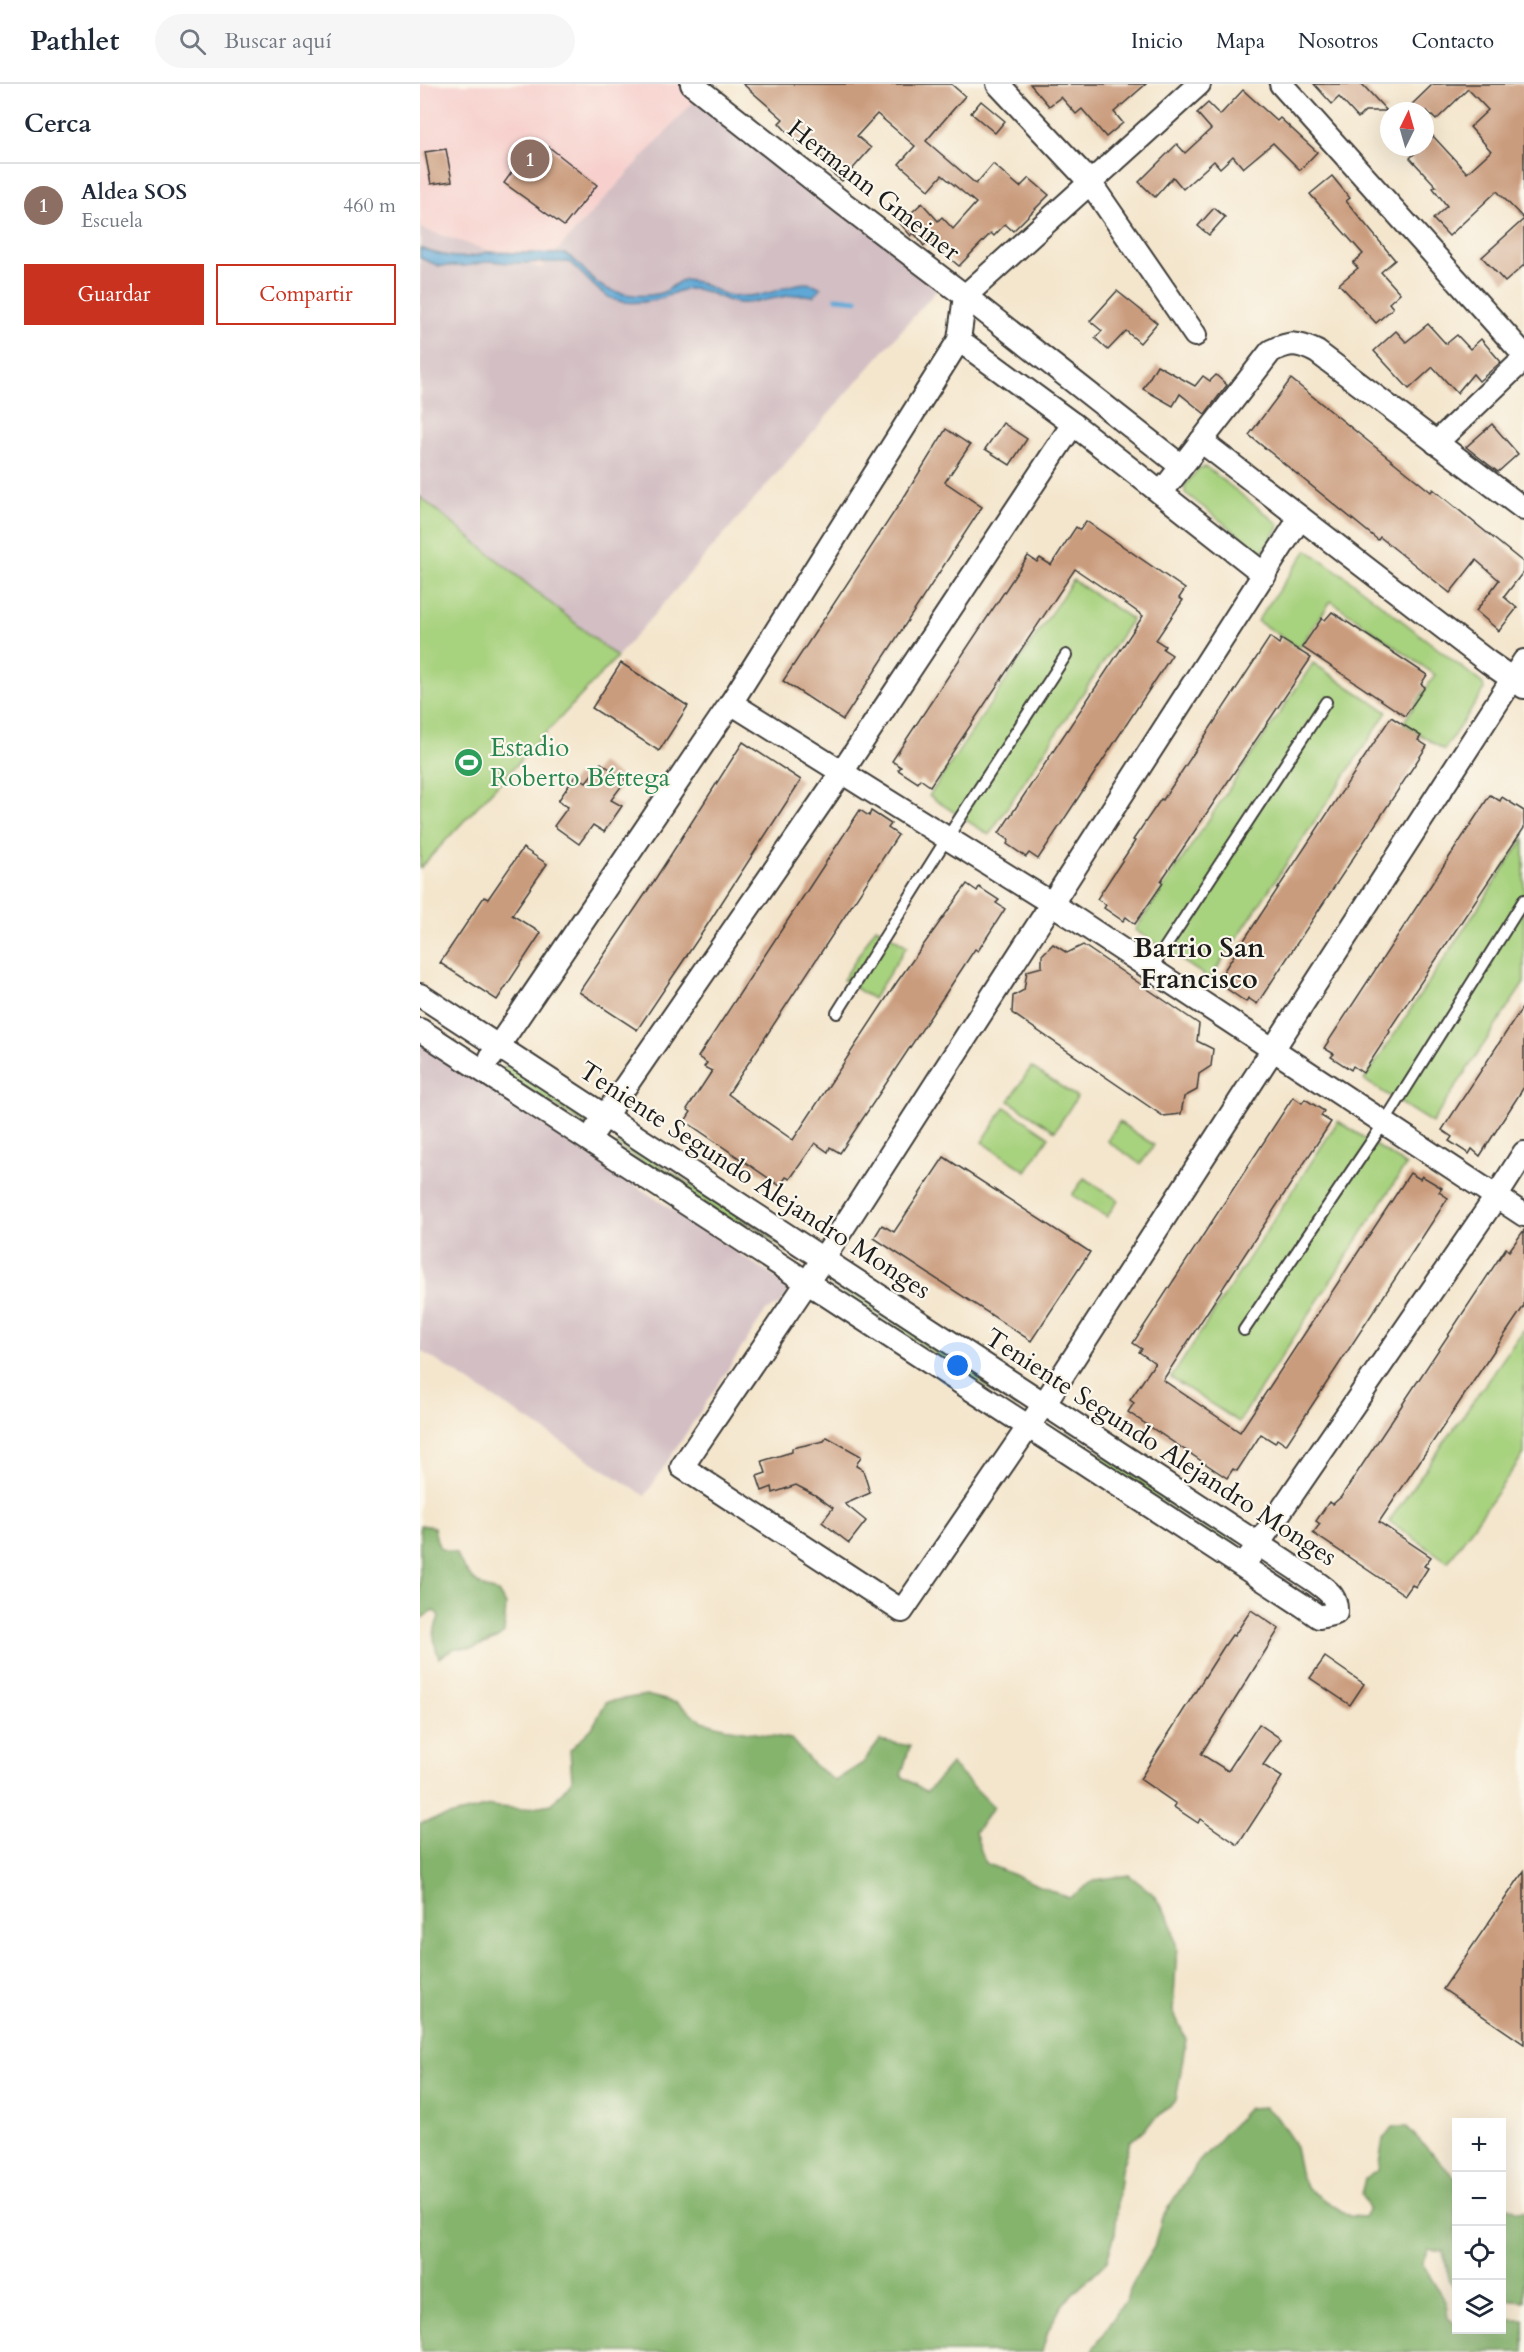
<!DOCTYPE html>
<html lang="es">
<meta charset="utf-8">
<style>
:root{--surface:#fff;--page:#f6f6f7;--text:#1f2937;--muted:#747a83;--line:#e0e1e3;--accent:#c8321e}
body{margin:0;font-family:Cardo,serif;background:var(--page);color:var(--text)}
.controls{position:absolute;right:18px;bottom:18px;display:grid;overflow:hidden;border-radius:0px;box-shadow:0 6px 24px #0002}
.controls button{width:54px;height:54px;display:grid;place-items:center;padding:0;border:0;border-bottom:2px solid var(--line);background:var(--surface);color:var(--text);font:30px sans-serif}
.compass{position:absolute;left:960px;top:18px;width:54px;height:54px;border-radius:50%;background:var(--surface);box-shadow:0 6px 24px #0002;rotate:5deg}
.you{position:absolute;left:538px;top:1282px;width:21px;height:21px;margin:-15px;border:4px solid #fff;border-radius:50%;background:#1a73e8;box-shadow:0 0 0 9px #1a73e833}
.badge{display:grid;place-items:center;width:39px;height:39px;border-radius:50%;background:var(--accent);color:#fff;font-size:20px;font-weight:700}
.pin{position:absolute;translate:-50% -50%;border:3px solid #fff;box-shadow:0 2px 6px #0006}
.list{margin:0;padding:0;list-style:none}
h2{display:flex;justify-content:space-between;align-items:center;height:78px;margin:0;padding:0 24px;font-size:26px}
h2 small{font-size:20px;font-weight:400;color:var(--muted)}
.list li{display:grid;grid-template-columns:39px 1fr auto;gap:18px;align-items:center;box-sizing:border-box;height:84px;padding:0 24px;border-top:2px solid var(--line)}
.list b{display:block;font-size:22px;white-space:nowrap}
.list p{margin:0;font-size:20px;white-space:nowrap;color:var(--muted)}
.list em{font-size:20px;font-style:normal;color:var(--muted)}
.actions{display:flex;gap:12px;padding:18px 24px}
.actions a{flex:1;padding:14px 0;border:2px solid var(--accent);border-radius:0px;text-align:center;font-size:21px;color:var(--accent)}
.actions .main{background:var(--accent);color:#fff}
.icon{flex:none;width:33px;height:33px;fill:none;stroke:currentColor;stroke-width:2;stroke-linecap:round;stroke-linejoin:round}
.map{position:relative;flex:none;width:1104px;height:2268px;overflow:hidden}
header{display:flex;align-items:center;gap:36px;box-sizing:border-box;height:84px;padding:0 30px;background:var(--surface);border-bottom:2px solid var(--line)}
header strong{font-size:28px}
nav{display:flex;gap:33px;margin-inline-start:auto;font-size:21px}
.search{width:420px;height:54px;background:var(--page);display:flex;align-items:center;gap:15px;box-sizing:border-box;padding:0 21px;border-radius:33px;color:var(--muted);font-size:22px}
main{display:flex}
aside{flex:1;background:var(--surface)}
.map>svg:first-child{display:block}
</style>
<header>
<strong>Pathlet</strong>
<div class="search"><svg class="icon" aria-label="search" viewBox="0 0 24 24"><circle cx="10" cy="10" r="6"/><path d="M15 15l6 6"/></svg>Buscar aquí</div>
<nav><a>Inicio</a><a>Mapa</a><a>Nosotros</a><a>Contacto</a></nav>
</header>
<main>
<aside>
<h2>Cerca<small></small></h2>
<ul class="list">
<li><span class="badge" style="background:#8d6e63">1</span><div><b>Aldea SOS</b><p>Escuela</p></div><em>460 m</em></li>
</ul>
<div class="actions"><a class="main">Guardar</a><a>Compartir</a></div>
</aside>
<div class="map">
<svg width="1104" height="2268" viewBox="0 0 1104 2268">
<rect width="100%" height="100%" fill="#fbf7ec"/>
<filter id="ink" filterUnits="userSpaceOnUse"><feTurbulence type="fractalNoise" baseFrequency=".0167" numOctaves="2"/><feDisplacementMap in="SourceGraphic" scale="12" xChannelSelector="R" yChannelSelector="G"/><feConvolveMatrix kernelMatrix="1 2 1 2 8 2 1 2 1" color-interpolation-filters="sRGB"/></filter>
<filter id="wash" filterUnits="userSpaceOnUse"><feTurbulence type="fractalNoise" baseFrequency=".008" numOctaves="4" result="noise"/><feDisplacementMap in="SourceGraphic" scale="24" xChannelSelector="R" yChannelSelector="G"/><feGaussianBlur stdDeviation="1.35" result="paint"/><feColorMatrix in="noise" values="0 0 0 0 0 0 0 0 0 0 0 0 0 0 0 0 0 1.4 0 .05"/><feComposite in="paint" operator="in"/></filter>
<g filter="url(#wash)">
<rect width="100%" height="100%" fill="#f4e6cd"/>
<polygon fill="#f7d0cd" points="0,0 276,0 284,6 121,184 0,144"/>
<g fill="#d2bec3">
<polygon points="284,6 529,192 197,573 0,413 0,144 121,184"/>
<polygon points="0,959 368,1202 368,1209 360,1220 346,1227 225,1412 0,1266"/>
</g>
<g fill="#a7d27e" stroke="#62774d" stroke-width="1.5">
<polygon points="786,383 859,440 858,445 843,467 837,465 765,409 765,401 779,384"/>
<polygon points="0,413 197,573 0,784"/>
<polygon points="887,466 926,493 1063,600 1064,606 1024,666 983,639 1015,591 911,517 879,564 837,537"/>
<polygon points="653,496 712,535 569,751 509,712"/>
<polygon points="893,579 967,628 790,895 715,846"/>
<polygon points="1104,754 1104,899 1012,1039 944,996"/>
<polygon points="456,843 487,862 453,915 423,896"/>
<polygon points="88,980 171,1033 168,1042 83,989 84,982"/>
<polygon points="611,983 657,1013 635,1047 589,1017"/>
<polygon points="585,1023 629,1053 606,1087 562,1058"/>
<polygon points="918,1037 986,1081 819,1338 751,1294"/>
<polygon points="699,1038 734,1061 721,1080 687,1057"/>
<polygon points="200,1055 378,1170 378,1172 374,1172 328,1139 308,1135 197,1061"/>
<polygon points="664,1094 698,1116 687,1133 652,1111"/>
<polygon points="407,1190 601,1317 601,1320 596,1323 402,1195"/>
<polygon points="1104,1245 1104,1370 1028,1478 969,1437"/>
<polygon points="647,1348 815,1456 817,1461 816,1464 813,1464 642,1353"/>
</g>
<g fill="#85b46d" stroke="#506844" stroke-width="1.5">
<path d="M0,1441L14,1443C18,1462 16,1466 36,1469C45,1488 56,1504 78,1508L86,1521L84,1549L76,1555L54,1564H35L19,1574C13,1557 12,1549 19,1533L17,1529L13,1527L0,1535Z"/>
<polygon points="226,1611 257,1619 282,1637 311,1645 371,1655 393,1680 415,1697 443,1679 460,1656 490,1662 481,1692 507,1708 531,1680 574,1723 555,1748 565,1779 649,1814 675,1796 709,1791 733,1810 750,1835 757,1865 753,1927 766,1955 761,1986 756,2016 710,2058 701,2086 695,2149 687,2177 642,2221 628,2247 622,2268 0,2268 0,1739 70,1722 101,1725 132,1720 152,1696 150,1666 172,1644 186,1618"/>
<polygon points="844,2023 856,2032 874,2059 881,2092 888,2105 929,2132 944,2133 949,2124 941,2110 945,2095 958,2086 963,2055 972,2043 987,2043 1036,2095 1036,2208 1030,2198 1023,2167 1008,2165 1002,2179 1026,2219 1028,2234 1036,2240 1036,2246 1082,2246 1082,2236 1104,2236 1104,2268 671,2268 705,2217 718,2189 734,2163 742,2133 776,2081 828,2024"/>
<polygon points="1082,2120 1097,2128 1104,2127 1104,2217 1082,2215"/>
</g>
<path fill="#5fa7d6" stroke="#3e6279" stroke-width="1.5" d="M0,164C22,172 44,178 66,168L145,170C162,178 170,198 187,205C203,211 229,215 246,207C253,203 256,197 265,196C281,196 293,207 308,211C317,214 330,212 339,211C359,209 382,191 401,204L394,212C366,208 352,217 326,219C305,221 291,204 269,205C257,205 247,214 235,216C185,226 182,206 149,178L89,179L71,177L45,182H19L0,174Z"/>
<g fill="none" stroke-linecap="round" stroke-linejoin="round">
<polyline stroke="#5fa7d6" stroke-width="5" points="417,214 437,216"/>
</g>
<g id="blocks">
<g fill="#ca9c7e">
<polygon points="323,0 531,0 545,12 506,57 556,100 573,80 600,103 609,94 629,111 593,147 585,140 574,152 571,149 539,182 509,157 504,162 494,149 491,152 480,139 502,119 518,137 522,133 533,145 556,119 522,91 509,106 479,80 495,62 457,30 437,52 451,64 422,97 411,88 414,84 383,57 379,61 359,39 363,35"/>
<polygon points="610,0 726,0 694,28 703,39 686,53 662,25 656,30 641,13 629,22"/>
<polygon points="894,0 942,0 967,27 945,27 938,34 919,13 912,20"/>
<polygon points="1013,0 1104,0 1104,181 1085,198 1062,173 1104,135 1077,107 1029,152 1013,135 1027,122 1013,104 1016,102 990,74 1001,63 1005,63 1005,60 1013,52 1047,89 1071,67 1050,43 1068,26 1048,5 1016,36 1007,27 985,27"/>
<polygon points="823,6 857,37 860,34 897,68 880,86 853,59 823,84 813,72 800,84 794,77 763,105 753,93 735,113 719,98 757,60 765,69 791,45 777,29 788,19 800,31"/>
<polygon points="561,17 585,37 575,49 551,29"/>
<polygon points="129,63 177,101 144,142 84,99 105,70 116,78"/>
<polygon points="26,65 32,97 11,100 5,68"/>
<polygon points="912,92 930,114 926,117 975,176 961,188 980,209 969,219 973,224 956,239 919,200 938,184 933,179 943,170 890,110"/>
<polygon points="794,124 805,133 789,151 778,142"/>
<polygon points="697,207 737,239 720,259 706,247 688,266 675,254 682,247 670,237"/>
<polygon points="1008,240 1026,260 1037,251 1050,265 1061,255 1081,278 1059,297 1053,290 1037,309 1013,283 989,305 954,267 976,247 986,258"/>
<polygon points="737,281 775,302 783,292 790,297 796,291 807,301 785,330 760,310 753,322 723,305"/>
<polygon points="871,295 1011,408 1013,405 1104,479 1104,487 1084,513 1097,524 1079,547 1056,527 1079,496 1056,476 1030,509 960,453 958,456 829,351"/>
<polygon points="583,339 607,355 590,381 565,365"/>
<polygon points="1072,340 1098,370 1078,388 1046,363"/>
<polygon points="526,345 550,361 525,398 562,423 423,636 363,597 486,410"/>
<polygon points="666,437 765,505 759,514 763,516 736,556 745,562 743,565 752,571 618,775 609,769 606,773 587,760 589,756 579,749 723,532 698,514 655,485 510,702 500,695 498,699 478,686 481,683 472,677 608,472 617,478 620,474 631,481 656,443 660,446"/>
<polygon points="912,528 1007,591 1001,600 1005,603 985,632 882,563 902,534 905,536"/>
<polygon points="850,553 859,560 861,555 891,574 741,797 743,799 715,840 706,833 703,837 684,824 686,821 677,815 715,757 713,756 741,715 743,716"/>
<polygon points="201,579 268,622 239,667 172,624"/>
<polygon points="971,633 1001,652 998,656 1007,662 837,920 828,914 826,918 807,905 809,901 799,894"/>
<polygon points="323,658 381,696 284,846 217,946 159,908 234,797"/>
<polygon points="181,679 206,696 191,716 202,722 184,748 173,741 159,760 134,742 148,723 138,717 156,691 166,698"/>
<polygon points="1070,711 1080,717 1082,713 1104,727 1104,744 969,946 970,948 943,989 933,982 931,986 911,973 914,970 904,964"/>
<polygon points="440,726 449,732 451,727 471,740 468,744 478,751 308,1010 331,1027 373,1056 477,898 547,800 557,807 559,803 579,816 576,819 585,825 558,867 555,865 522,915 420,1069 410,1063 408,1068 395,1059 370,1095 366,1093 360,1102 265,1037 271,1028 267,1025 292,987 284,983 287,979 278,973"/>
<polygon points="103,764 127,780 92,831 121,849 77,916 20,879 64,813 68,815"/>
<polygon points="633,860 647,869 663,861 779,940 777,957 793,965 791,982 779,990 777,1006 764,1013 761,1030 743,1032 592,929 593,912 604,906 607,887 622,883 622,871"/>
<polygon points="1104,921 1104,1003 1060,1072 1052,1065 1049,1070 1029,1057 1032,1053 1022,1046"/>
<polygon points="873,1013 882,1019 885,1015 904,1027 901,1032 911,1038 743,1296 820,1348 990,1089 1000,1095 1002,1092 1022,1104 1019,1108 1028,1114 866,1361 857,1355 855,1359 841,1350 817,1387 813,1385 807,1394 708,1328 714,1319 710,1316 735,1279 719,1268 722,1265 713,1259"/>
<polygon points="524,1073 670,1168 611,1257 454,1154 462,1141 474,1148"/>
<polygon points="1104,1146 1104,1222 959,1438 1011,1473 1004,1482 1008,1484 996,1503 992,1501 985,1511 893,1449 900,1440 896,1437 909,1418 913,1420 921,1413 1086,1164 1089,1167"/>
<polygon points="407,1353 441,1372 436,1382 443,1386 450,1409 425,1420 446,1437 429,1459 402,1438 413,1424 395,1411 376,1401 353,1409 352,1403 342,1407 337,1392 346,1389 342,1377 372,1368 372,1364 404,1357"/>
<polygon points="831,1526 859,1545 781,1670 808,1687 839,1640 861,1655 843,1681 862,1693 818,1761 780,1735 778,1739 754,1723 756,1720 720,1695 803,1564 812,1551 814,1552"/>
<polygon points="905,1573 944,1600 930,1621 890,1594"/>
<polygon points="1104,1787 1104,1960 1023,1905"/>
</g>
</g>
</g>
<g filter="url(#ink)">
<use href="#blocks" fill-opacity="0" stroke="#3c3a37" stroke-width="1.5"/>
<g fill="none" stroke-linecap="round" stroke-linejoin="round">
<defs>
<g id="lane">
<polyline points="731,885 906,618"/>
<polyline points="417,929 527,754 646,571"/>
<polyline points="824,1246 964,1039 1104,816"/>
</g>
<g id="street">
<polyline points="272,0 424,120 545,212 761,382"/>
<polyline points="578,0 669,97 775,251"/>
<polyline points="861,0 1104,271"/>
<polyline points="545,212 779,0"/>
<polyline points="539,256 653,340 845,491"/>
<polyline points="781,357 1068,578 1104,603"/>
<polyline points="1016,359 1104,275"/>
<path d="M741,409L851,267C871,258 877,258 897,268L1104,425"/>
<polyline points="880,434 403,1175 262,1383 482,1527 624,1320 1104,577"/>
<polyline points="311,619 631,819 1104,1131"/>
<path d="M0,911L896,1498C909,1508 917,1512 916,1529L899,1533L882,1521L0,946"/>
<polyline points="71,973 311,619 539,256 545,212"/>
<polyline points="176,1045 422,688 653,340"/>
<polyline points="830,1472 1076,1113 1104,1069"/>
</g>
</defs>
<use href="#lane" stroke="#3c3a37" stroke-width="14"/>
<use href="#street" stroke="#3c3a37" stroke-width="26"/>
<use href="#lane" stroke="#fff" stroke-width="10"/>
<use href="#street" stroke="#fff" stroke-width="22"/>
</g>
</g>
<defs>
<symbol id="stadium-disc" viewBox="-11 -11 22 22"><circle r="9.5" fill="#2e9e5b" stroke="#fbf7ec"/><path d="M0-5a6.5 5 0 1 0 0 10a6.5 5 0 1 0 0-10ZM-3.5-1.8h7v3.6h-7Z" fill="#fff"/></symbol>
</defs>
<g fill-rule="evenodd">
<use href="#stadium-disc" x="32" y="662" width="33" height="33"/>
</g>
<g text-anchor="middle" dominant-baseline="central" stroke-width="4.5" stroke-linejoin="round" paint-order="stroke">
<g font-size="26" fill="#1c1c1c" stroke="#fbf7ec">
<text transform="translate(454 106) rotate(38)">Hermann Gmeiner</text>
<text transform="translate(335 1096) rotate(33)">Teniente Segundo Alejandro Monges</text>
<text transform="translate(741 1363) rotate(33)">Teniente Segundo Alejandro Monges</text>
</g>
<g font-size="26" fill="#27864d" stroke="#fbf7ec" text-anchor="start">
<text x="70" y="663">Estadio<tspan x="70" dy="30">Roberto Béttega</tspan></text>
</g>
<g font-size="27" font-weight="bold" fill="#1c1c1c" stroke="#fbf7ec">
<text x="779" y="864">Barrio San<tspan x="779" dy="31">Francisco</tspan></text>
</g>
</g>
</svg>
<div class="controls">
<button>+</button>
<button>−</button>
<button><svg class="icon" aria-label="locate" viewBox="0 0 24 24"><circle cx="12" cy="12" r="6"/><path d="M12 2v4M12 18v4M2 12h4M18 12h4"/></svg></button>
<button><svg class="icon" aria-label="layers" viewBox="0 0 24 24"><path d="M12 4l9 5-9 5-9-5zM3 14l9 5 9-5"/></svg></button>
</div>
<svg class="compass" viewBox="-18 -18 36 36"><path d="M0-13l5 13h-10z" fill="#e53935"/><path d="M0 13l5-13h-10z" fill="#747a83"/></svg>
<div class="you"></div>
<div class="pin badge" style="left:110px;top:75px;background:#8d6e63">1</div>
</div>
</main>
